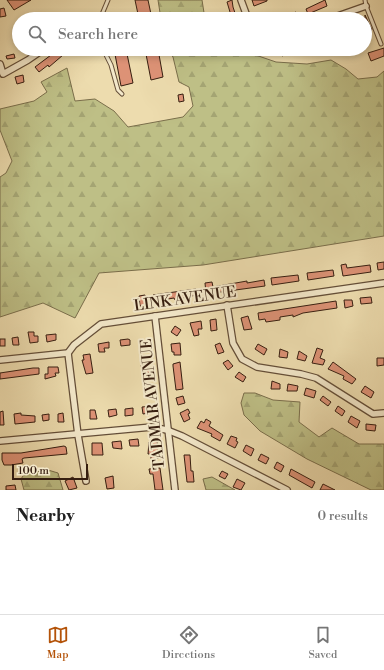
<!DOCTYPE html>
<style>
:root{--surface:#fff;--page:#f6f6f6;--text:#222;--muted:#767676;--line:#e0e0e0;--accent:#b45309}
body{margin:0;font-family:"Libre Bodoni",serif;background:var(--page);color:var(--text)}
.scale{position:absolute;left:12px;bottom:10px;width:76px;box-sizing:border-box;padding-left:4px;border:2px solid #361e10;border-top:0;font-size:11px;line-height:14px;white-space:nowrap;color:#361e10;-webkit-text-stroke:3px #f3e8ca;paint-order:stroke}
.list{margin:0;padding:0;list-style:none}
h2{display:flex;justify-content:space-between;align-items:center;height:52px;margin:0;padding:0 16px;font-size:17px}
h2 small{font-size:13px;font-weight:400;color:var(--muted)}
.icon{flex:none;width:22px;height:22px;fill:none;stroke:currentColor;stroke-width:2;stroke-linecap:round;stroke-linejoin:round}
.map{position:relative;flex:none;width:384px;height:490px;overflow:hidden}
.search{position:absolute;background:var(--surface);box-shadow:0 2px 6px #0003;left:12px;right:12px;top:12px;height:44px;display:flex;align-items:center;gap:10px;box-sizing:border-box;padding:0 14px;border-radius:22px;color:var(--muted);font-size:15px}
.sheet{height:124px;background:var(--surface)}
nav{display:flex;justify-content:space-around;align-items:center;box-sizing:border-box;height:56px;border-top:1px solid var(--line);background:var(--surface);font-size:11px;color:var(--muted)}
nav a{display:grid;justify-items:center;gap:2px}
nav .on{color:var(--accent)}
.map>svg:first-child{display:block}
</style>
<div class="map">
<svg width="384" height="490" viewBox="0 0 384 490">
<defs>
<pattern id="forest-firs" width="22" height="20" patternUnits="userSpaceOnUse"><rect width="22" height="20" fill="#bebf86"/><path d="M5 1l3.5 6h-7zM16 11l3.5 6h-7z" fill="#a4a473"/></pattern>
</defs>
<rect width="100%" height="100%" fill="#eddcae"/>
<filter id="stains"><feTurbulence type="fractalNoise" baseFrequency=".005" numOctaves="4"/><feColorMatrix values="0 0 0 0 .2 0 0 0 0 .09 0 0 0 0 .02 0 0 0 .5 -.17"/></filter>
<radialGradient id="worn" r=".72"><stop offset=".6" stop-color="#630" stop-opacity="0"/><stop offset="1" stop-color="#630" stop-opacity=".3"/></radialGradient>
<g fill="url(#forest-firs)" stroke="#7a6e4b">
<polygon points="158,0 202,0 205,19 161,19"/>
<polygon points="167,49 238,49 276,62 307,64 331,60 346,69 358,79 377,77 384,71 384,236 203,265 99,273 75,318 43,303 0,317 0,177 6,173 12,161 0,130 0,109 34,101 47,92 41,82 67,68 75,101 95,99 114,111 128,127 183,117 193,106 189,87 179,82 173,57"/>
<polygon points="244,393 255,393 273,400 300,402 299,422 319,437 332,428 359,444 384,444 384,490 371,490 307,459 260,431 244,415 241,403"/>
<polygon points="48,470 58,473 63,490 24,490 21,479 25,473"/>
<polygon points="212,477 235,490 206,490 203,479"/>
</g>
<g fill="#dd9276" stroke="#361e10">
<polygon points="7,0 31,0 14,10"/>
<polygon points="135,0 148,0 152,19 139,19"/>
<polygon points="232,0 233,7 237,19 227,19 226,16 230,12 227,2"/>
<polygon points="252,0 267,0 267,1 254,6"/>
<polygon points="325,0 327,6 308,14 306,9"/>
<polygon points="4,8 6,16 0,17 0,9"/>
<polygon points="296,12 298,17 292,19 290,14"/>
<polygon points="267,13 270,14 271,19 264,19 262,15"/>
<polygon points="365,15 372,30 366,32 365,28"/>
<polygon points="384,48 384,56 371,61 368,53"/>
<polygon points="59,49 63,55 49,67 48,65 39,72 35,67"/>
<polygon points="114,49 126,49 133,83 121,86"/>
<polygon points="145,49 158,49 163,77 151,80"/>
<polygon points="279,49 287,49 289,53 282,56"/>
<polygon points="14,54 15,58 7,59 6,56"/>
<polygon points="23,75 24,82 17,84 15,77"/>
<polygon points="183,94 184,101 179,102 178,95"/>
<polygon points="384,262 384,269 378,270 377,263"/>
<polygon points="346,264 347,268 370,265 371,272 343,276 341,265"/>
<polygon points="333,270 334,276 308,280 307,273"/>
<polygon points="298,275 299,281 272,285 271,278"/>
<polygon points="264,280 265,286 206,294 205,283 212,282 213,287 247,281 247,283"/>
<polygon points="196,289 196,295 175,300 174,298 162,300 163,301 155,303 153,295"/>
<polygon points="145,295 146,305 140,306 139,296"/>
<polygon points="371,297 372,303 361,304 360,298"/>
<polygon points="344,300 352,300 353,306 345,308"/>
<polygon points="336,301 337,308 303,313 293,317 293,315 280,317 280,320 266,322 265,319 259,320 258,313"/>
<polygon points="248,316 252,329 244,330 241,318"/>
<polygon points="216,319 217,330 211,331 210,320"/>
<polygon points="201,321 202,329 198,329 199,335 194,336 190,323"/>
<polygon points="175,326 181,330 177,336 171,332"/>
<polygon points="28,332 34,332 34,336 38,336 38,342 30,343"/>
<polygon points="56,334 56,340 47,342 46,335"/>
<polygon points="18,337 19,345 13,345 12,338"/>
<rect x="0" y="339" width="5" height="7"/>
<polygon points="128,339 130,340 130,345 121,346 120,340"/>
<polygon points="109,342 109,348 104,348 105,352 99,352 98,344"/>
<polygon points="180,343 181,355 174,355 174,352 172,352 171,344"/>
<polygon points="220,343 224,352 218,354 215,345"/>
<polygon points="258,344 267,349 264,355 255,349"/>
<polygon points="317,348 323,350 320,358 325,360 323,365 312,363"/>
<polygon points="280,349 288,352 287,358 279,357"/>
<polygon points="299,351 307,356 305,361 297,359"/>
<polygon points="90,354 93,373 86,374 82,360 84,360 83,355"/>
<polygon points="377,358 384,358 384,365 377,366"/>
<polygon points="228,360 233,366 228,370 223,363"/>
<polygon points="180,362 183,389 176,390 173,366 173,364"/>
<polygon points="333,362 356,379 352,384 343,379 344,376 328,369"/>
<polygon points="149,364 150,373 143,374 141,365"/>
<polygon points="48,367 58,367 59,373 55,373 56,376 45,379 45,374 48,374"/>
<polygon points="33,368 39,368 39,374 0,379 0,373"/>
<polygon points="239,372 246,377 243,382 235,377"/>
<polygon points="272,381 280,384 280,389 271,389"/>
<polygon points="288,384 298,386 297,391 287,391"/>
<polygon points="365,386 374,392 371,398 361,392"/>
<polygon points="306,388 316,391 314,398 304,395"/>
<polygon points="183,396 185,403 178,405 176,398"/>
<polygon points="323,396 331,402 328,406 320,400"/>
<polygon points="154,406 154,412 143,414 142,407"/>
<polygon points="338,406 345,411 342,416 335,411"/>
<polygon points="133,408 133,415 125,416 125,409"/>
<polygon points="116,409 117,415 109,417 108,410"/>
<polygon points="188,409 190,413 188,414 190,419 184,422 180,413"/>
<polygon points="90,410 95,410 97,419 90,419"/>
<polygon points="3,411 4,425 0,425 0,412"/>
<polygon points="21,413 21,415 35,416 35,422 15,424 14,414"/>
<polygon points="63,413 64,422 58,422 58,414"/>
<polygon points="49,414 49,420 43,421 42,415"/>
<polygon points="351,416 360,421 357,428 348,422"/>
<polygon points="206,419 211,422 209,426 223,435 220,441 211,436 212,434 197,428 201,421 204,423"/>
<polygon points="366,424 376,425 375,431 366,430"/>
<polygon points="231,436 237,438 236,441 238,442 235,448 227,444"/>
<polygon points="138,439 139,446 130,446 129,440"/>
<polygon points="121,441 122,449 113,448 112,442"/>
<polygon points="157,441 159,458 151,459 151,454 148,454 149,442"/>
<polygon points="92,443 102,443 103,455 92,455"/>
<polygon points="246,445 254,449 251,456 243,451"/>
<polygon points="64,446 66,447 67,454 24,458 22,459 23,463 11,465 4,465 2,460 2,453 21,453"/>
<polygon points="261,454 269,458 266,464 258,460"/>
<polygon points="184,455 190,455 191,471 193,471 194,482 187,482"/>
<polygon points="277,462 284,466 281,472 274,468"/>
<polygon points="160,468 163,490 155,490 153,474 150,474 149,469"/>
<polygon points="291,469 315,482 312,488 289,475"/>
<polygon points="222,471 228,474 225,479 219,476"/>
<polygon points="113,476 114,488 107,489 105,478"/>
<polygon points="73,477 77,488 69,490 65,481"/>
<polygon points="237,479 245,483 241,490 233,487"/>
<polygon points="323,484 335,490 320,490"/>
<polygon points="15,485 16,490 6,490 6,486"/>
</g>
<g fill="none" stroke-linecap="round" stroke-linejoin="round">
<defs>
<g id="service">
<polyline points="365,0 366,6 381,44"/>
<polyline points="100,19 108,0"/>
<polyline points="103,49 111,65 118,90 122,94"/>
</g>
<g id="minor">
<polyline points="241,0 248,19"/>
<polyline points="329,19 366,6"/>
<polyline points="0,64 3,74 28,60 44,49"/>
<polyline points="227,305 233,343 242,359 257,367 301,374 316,378 373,414 384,413"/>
<polyline points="155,316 175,490"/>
<polyline points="68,353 78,435 86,481"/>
<polyline points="0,360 68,353 74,345 101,324 384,283"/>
<polyline points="0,441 152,427 167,430 182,436 287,490"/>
</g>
</defs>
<use href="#service" stroke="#644e38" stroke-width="5"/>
<use href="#minor" stroke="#644e38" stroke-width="8"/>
<use href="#service" stroke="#f3e8ca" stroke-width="3"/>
<use href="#minor" stroke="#f3e8ca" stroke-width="5.5"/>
</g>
<g text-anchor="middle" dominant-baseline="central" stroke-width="4" stroke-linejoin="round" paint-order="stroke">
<g font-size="15" fill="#361e10" stroke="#f3e8ca">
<text transform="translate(185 299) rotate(-8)">LINK AVENUE</text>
<text transform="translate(153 404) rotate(-96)">TADMAR AVENUE</text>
</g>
</g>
<rect width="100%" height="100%" filter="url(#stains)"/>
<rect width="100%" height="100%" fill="url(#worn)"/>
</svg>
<div class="scale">100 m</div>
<div class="search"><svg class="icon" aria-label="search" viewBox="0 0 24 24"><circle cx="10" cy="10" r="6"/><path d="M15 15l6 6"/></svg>Search here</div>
</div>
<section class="sheet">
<h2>Nearby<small>0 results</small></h2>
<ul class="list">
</ul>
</section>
<nav>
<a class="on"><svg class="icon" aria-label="map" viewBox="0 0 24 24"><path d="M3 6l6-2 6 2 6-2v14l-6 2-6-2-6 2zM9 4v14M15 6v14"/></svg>Map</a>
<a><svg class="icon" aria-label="directions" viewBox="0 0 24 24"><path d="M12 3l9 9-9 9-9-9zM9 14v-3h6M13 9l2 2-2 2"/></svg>Directions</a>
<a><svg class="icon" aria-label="saved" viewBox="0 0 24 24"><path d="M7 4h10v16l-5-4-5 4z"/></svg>Saved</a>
</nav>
